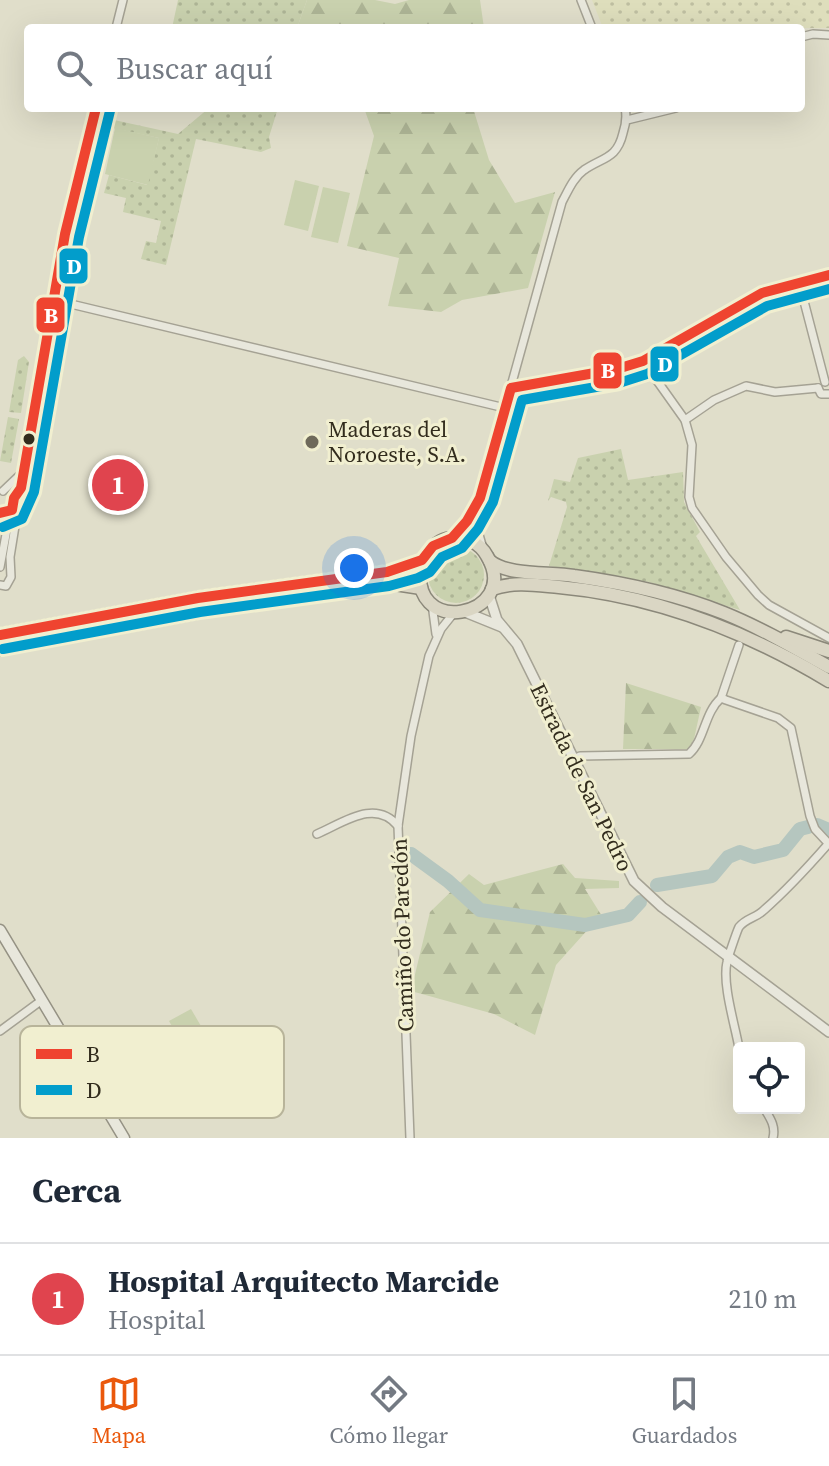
<!DOCTYPE html>
<html lang="es">
<meta charset="utf-8">
<style>
:root{--surface:#fff;--page:#f6f6f7;--text:#1f2937;--muted:#747a83;--line:#e0e1e3;--accent:#ea580c}
body{margin:0;font-family:"Source Serif 4",serif;background:var(--page);color:var(--text)}
.controls{position:absolute;right:24px;bottom:24px;display:grid;overflow:hidden;border-radius:8px;box-shadow:0 8px 32px #0002}
.controls button{width:72px;height:72px;display:grid;place-items:center;padding:0;border:0;border-bottom:2px solid var(--line);background:var(--surface);color:var(--text);font:40px sans-serif}
.you{position:absolute;left:354px;top:568px;width:28px;height:28px;margin:-20px;border:6px solid #fff;border-radius:50%;background:#1a73e8;box-shadow:0 0 0 12px #1a73e833}
.badge{display:grid;place-items:center;width:52px;height:52px;border-radius:50%;background:var(--accent);color:#fff;font-size:26px;font-weight:700}
.pin{position:absolute;translate:-50% -50%;border:4px solid #fff;box-shadow:0 2px 8px #0006}
.list{margin:0;padding:0;list-style:none}
h2{display:flex;justify-content:space-between;align-items:center;height:104px;margin:0;padding:0 32px;font-size:34px}
h2 small{font-size:26px;font-weight:400;color:var(--muted)}
.list li{display:grid;grid-template-columns:52px 1fr auto;gap:24px;align-items:center;box-sizing:border-box;height:112px;padding:0 32px;border-top:2px solid var(--line)}
.list b{display:block;font-size:30px;white-space:nowrap}
.list p{margin:0;font-size:26px;white-space:nowrap;color:var(--muted)}
.list em{font-size:26px;font-style:normal;color:var(--muted)}
.icon{flex:none;width:44px;height:44px;fill:none;stroke:currentColor;stroke-width:2;stroke-linecap:round;stroke-linejoin:round}
.map{position:relative;flex:none;width:829px;height:1138px;overflow:hidden}
.search{position:absolute;background:var(--surface);box-shadow:0 8px 32px #0002;left:24px;right:24px;top:24px;height:88px;display:flex;align-items:center;gap:20px;box-sizing:border-box;padding:0 28px;border-radius:8px;color:var(--muted);font-size:30px}
.sheet{height:216px;background:var(--surface)}
nav{display:flex;justify-content:space-around;align-items:center;box-sizing:border-box;height:112px;border-top:2px solid var(--line);background:var(--surface);font-size:22px;color:var(--muted)}
nav a{display:grid;justify-items:center;gap:4px}
nav .on{color:var(--accent)}
.map>svg:first-child{display:block}
</style>
<div class="map">
<svg width="829" height="1138" viewBox="0 0 829 1138">
<defs>
<pattern id="farmland-dots" width="8" height="8" patternUnits="userSpaceOnUse" patternTransform="scale(2)"><rect width="8" height="8" fill="#dedebc"/><path d="M2 2h.1M6 6h.1" fill="none" stroke="#bfbfa1" stroke-width="1.8" stroke-linecap="round"/></pattern>
<pattern id="grass-dots" width="8" height="8" patternUnits="userSpaceOnUse" patternTransform="scale(2)"><rect width="8" height="8" fill="#c9d1ae"/><path d="M2 2h.1M6 6h.1" fill="none" stroke="#adb495" stroke-width="1.8" stroke-linecap="round"/></pattern>
<pattern id="forest-firs" width="22" height="20" patternUnits="userSpaceOnUse" patternTransform="scale(2)"><rect width="22" height="20" fill="#c9d1ae"/><path d="M5 1l3.5 6h-7zM16 11l3.5 6h-7z" fill="#adb495"/></pattern>
</defs>
<rect width="100%" height="100%" fill="#e0deca"/>
<polygon fill="url(#farmland-dots)" points="592,0 829,0 829,28 603,28"/>
<g fill="url(#grass-dots)">
<polygon points="178,0 307,0 297,28 172,28"/>
<polygon points="209,108 278,108 269,137 271,148 261,152 196,139 166,265 141,259 146,241 156,243 161,221 123,212 126,198 104,193 109,175 147,185 159,138 103,126 105,118 178,134"/>
<polygon points="24,356 29,362 21,413 9,412 18,360"/>
<polygon points="8,417 19,419 11,463 0,461"/>
<polygon points="621,449 628,480 683,472 684,502 700,532 696,536 740,610 649,582 549,566 567,507 566,502 551,497 548,501 554,479 570,482 578,458"/>
<circle cx="456" cy="575" r="28"/>
</g>
<g fill="url(#forest-firs)">
<polygon points="307,0 375,0 395,4 409,0 480,0 484,28 297,28"/>
<polygon points="364,108 473,108 489,160 515,203 555,192 528,288 462,300 441,312 388,306 399,258 347,246 374,136"/>
<polygon points="626,683 701,707 694,739 688,749 623,749"/>
<polygon points="563,864 575,878 619,881 619,888 585,889 605,921 591,926 556,965 535,1035 494,1014 411,991 430,912 469,874 484,885"/>
</g>
<g fill="#c9d1ae">
<polygon points="115,128 159,138 148,185 105,174"/>
<polygon points="295,180 319,186 308,231 284,225"/>
<polygon points="323,187 350,193 338,243 311,237"/>
<polygon points="191,1009 215,1050 193,1063 169,1021"/>
</g>
<g fill="none" stroke-linecap="round" stroke-linejoin="round">
<g stroke="#b5c6bf" stroke-width="14">
<polyline points="817,825 829,830"/>
<polyline points="411,854 448,881 480,910 585,925 628,915 640,902"/>
<polyline points="657,885 712,876 728,857 740,852 754,857 783,850 800,829 808,827"/>
</g>
<defs>
<g id="minor">
<polyline points="581,0 592,28"/>
<polyline points="116,28 123,0"/>
<polyline points="801,37 813,34 829,35"/>
<polyline points="627,120 676,108"/>
<polyline points="799,282 825,382"/>
<polyline points="54,300 505,408"/>
<polyline points="643,361 685,420 692,445 689,497 692,508 726,557 758,595 769,605 829,638"/>
<polyline points="511,388 617,369 643,361 762,293 829,275"/>
<polyline points="818,388 821,394 829,394"/>
<polyline points="685,420 714,400 746,386 775,392 818,388"/>
<polyline points="3,491 22,473"/>
<polyline points="0,513 12,510 14,498 21,488 65,234 96,108"/>
<polyline points="452,538 467,521 477,503"/>
<path d="M482,545L477,528L480,498L562,202C568,191 573,178 584,170C603,157 617,159 623,133C626,124 627,117 625,108"/>
<polyline points="0,567 7,529 2,514"/>
<polyline points="0,585 6,586 11,577 10,557 16,520 12,510"/>
<polyline points="432,604 436,634"/>
<polyline points="721,698 739,645"/>
<path d="M572,760L580,756L689,754C705,740 704,713 721,698L726,700L778,718L791,728L810,816L815,829L829,844"/>
<path d="M317,834C343,823 375,798 398,826"/>
<polyline points="0,1031 42,1000"/>
<path d="M739,1048C735,1025 722,984 727,962C728,957 737,931 739,927C746,918 756,918 764,910C788,889 808,867 829,843"/>
<path d="M764,1108C770,1118 776,1126 773,1138"/>
<polyline points="410,1138 398,826 411,736 429,656 441,629 453,614"/>
</g>
<g id="tertiary">
<polyline points="489,595 497,620 517,644 634,881 662,907 829,1032"/>
<polyline points="465,612 502,627"/>
</g>
<polyline id="secondary" points="0,930 124,1138"/>
<g id="trunk">
<path d="M490,561C508,576 550,572 574,576C625,583 676,594 724,613C761,628 795,648 829,667"/>
<path d="M492,589C515,581 536,585 559,587C656,596 746,631 829,681"/>
<path d="M0,635L198,598L387,572C398,569 413,568 422,560C431,550 436,540 451,538C466,536 480,543 487,556C524,617 403,642 422,560"/>
<polyline points="786,637 829,651"/>
<polyline points="0,649 254,602 395,584 421,588"/>
</g>
</defs>
<use href="#minor" stroke="#a5a294" stroke-width="10"/>
<use href="#tertiary" stroke="#a5a294" stroke-width="12"/>
<use href="#secondary" stroke="#959284" stroke-width="13"/>
<use href="#trunk" stroke="#8b887a" stroke-width="15"/>
<use href="#minor" stroke="#e8e7dc" stroke-width="7"/>
<use href="#tertiary" stroke="#e8e7dc" stroke-width="9"/>
<use href="#secondary" stroke="#e8e7dc" stroke-width="10"/>
<use href="#trunk" stroke="#dad6c4" stroke-width="12"/>
<defs>
<g id="bus-1">
<polyline points="0,513 12,510 14,498 21,488 65,234 96,108"/>
<polyline points="0,635 198,598 387,572 422,560 433,546 452,538 467,521 480,498 511,388 617,369 643,361 762,293 829,275"/>
</g>
<g id="bus-2">
<polyline points="3,527 22,519 34,492 79,237 110,111"/>
<polyline points="3,649 200,612 389,586 418,578 430,572 442,557 462,548 478,529 493,502 522,400 619,383 647,374 767,306 829,289"/>
</g>
</defs>
<use href="#bus-1" stroke="#f1efd0" stroke-width="16"/>
<use href="#bus-2" stroke="#f1efd0" stroke-width="16"/>
<use href="#bus-1" stroke="#ef4430" stroke-width="10"/>
<use href="#bus-2" stroke="#029dcb" stroke-width="10"/>
</g>
<circle fill="#322c1d" stroke="#f1efd0" stroke-width="3" cx="29" cy="439" r="7"/>
<circle fill="#6f6a5a" stroke="#f1efd0" stroke-width="3" cx="312" cy="442" r="8"/>
<g text-anchor="middle" dominant-baseline="central" stroke-width="6" stroke-linejoin="round" paint-order="stroke">
<g font-size="22" fill="#322c1d" stroke="#f1efd0" text-anchor="start">
<text x="328" y="429">Maderas del<tspan x="328" dy="25">Noroeste, S.A.</tspan></text>
</g>
<g font-size="22" fill="#322c1d" stroke="#f1efd0">
<text transform="translate(582 777) rotate(64)">Estrada de San Pedro</text>
<text transform="translate(402 935) rotate(-92)">Camiño do Paredón</text>
</g>
</g>
<rect x="20" y="1026" width="264" height="92" rx="12" fill="#f1efd0" stroke="#b8b49a" stroke-width="2"/>
<rect x="36" y="1049" width="36" height="10" fill="#ef4430"/>
<rect x="36" y="1085" width="36" height="10" fill="#029dcb"/>
<g font-size="22" fill="#322c1d">
<text x="86" y="1062">B</text>
<text x="86" y="1098">D</text>
</g>
<g stroke="#f1efd0" stroke-width="3">
<rect x="58" y="247" width="31" height="38" rx="8" fill="#029dcb"/>
<rect x="35" y="296" width="31" height="38" rx="8" fill="#ef4430"/>
<rect x="649" y="345" width="31" height="38" rx="8" fill="#029dcb"/>
<rect x="592" y="351" width="31" height="39" rx="8" fill="#ef4430"/>
</g>
<g font-size="22" text-anchor="middle" font-weight="bold" fill="#fff">
<text x="74" y="274">D</text>
<text x="51" y="323">B</text>
<text x="665" y="372">D</text>
<text x="608" y="378">B</text>
</g>
</svg>
<div class="controls">
<button><svg class="icon" aria-label="locate" viewBox="0 0 24 24"><circle cx="12" cy="12" r="6"/><path d="M12 2v4M12 18v4M2 12h4M18 12h4"/></svg></button>
</div>
<div class="you"></div>
<div class="pin badge" style="left:118px;top:485px;background:#e0444e">1</div>
<div class="search"><svg class="icon" aria-label="search" viewBox="0 0 24 24"><circle cx="10" cy="10" r="6"/><path d="M15 15l6 6"/></svg>Buscar aquí</div>
</div>
<section class="sheet">
<h2>Cerca<small></small></h2>
<ul class="list">
<li><span class="badge" style="background:#e0444e">1</span><div><b>Hospital Arquitecto Marcide</b><p>Hospital</p></div><em>210 m</em></li>
</ul>
</section>
<nav>
<a class="on"><svg class="icon" aria-label="map" viewBox="0 0 24 24"><path d="M3 6l6-2 6 2 6-2v14l-6 2-6-2-6 2zM9 4v14M15 6v14"/></svg>Mapa</a>
<a><svg class="icon" aria-label="directions" viewBox="0 0 24 24"><path d="M12 3l9 9-9 9-9-9zM9 14v-3h6M13 9l2 2-2 2"/></svg>Cómo llegar</a>
<a><svg class="icon" aria-label="saved" viewBox="0 0 24 24"><path d="M7 4h10v16l-5-4-5 4z"/></svg>Guardados</a>
</nav>
